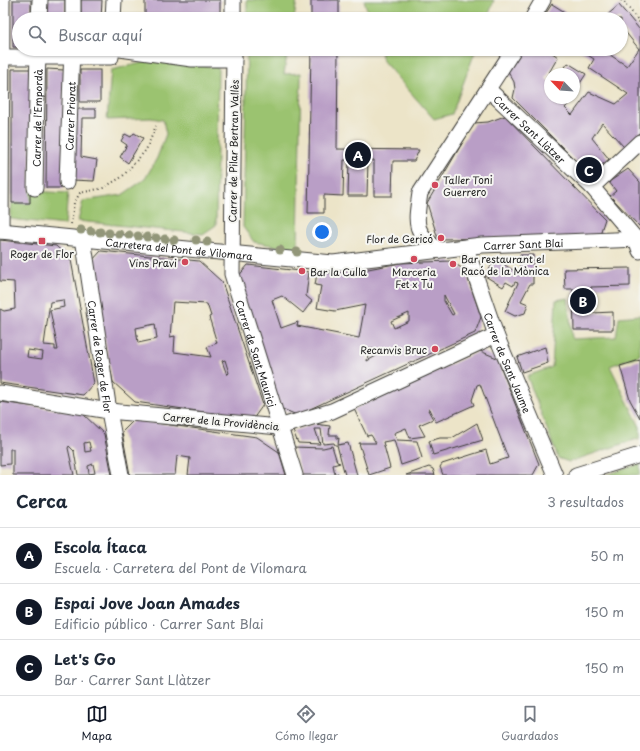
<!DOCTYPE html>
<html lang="es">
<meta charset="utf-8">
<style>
:root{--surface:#fff;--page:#f2f2f3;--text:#1f2937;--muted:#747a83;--line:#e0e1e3;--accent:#111827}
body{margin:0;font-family:"Playpen Sans",sans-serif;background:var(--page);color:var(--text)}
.compass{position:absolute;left:544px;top:68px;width:36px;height:36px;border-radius:50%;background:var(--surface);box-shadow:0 1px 3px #0004;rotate:295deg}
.you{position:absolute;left:322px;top:232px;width:14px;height:14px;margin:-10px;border:3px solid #fff;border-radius:50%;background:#1a73e8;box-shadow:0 0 0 6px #1a73e833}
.badge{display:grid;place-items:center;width:26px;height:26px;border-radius:50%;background:var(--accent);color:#fff;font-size:13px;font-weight:700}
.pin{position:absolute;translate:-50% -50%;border:2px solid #fff;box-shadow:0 1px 4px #0006}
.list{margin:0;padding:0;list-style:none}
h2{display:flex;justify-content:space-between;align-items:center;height:52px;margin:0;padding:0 16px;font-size:17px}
h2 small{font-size:13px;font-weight:400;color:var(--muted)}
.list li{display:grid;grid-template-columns:26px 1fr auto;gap:12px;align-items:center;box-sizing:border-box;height:56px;padding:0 16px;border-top:1px solid var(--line)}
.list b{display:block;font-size:15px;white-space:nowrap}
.list p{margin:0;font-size:13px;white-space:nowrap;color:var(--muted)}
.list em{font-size:13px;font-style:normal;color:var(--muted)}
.icon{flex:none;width:22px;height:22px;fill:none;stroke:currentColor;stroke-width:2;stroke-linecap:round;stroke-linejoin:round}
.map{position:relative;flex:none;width:640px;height:475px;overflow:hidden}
.search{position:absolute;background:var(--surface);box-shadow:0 1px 3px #0004;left:12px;right:12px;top:12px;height:44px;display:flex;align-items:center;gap:10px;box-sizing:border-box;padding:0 14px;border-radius:22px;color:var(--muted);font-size:15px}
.sheet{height:220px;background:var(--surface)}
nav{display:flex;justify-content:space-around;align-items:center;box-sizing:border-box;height:56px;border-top:1px solid var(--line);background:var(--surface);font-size:11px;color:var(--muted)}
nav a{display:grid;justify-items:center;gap:2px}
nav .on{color:var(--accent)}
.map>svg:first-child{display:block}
</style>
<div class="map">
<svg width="640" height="475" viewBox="0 0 640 475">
<rect width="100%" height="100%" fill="#f6f6f2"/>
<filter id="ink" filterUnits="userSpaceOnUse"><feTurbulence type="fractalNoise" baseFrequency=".025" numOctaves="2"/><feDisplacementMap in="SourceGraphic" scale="8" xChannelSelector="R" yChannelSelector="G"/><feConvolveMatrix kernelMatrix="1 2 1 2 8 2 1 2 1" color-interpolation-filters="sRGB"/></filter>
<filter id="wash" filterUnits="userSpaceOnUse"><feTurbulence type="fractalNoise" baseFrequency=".012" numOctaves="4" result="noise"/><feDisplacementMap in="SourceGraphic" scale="16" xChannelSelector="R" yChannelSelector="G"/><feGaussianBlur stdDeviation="0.9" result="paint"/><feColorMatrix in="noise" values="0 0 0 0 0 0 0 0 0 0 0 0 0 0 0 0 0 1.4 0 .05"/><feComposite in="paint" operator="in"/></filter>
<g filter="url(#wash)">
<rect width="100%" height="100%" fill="#ece4c8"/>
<g fill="#9bc36f" stroke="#5c7046">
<polygon points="247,0 297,0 294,19 247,19"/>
<polygon points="364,0 494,0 487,19 370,19"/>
<polygon points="247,49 288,49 284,74 301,73 298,250 254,242 243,227"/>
<polygon points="380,49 476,49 452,114 434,119 383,61"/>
<polygon points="150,61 218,67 216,225 203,234 78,221 83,201 122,195 145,179 157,158 166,134 163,120 151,118 107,120 111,70"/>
<polygon points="30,191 68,193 65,225 10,219 12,203 30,203"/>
<polygon points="568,298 572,339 616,337 619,317 640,315 640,355 610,366 640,427 640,438 569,462 558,458 527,376 552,367 556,300"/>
<polygon points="640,464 640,475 605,475"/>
</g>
<g id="blocks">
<g fill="#b99ec6" fill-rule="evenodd">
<polygon points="13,0 31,0 31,19 19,19 19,47 13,47"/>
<rect x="47" y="0" width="18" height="19"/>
<polygon points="81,0 102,0 101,19 81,19"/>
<rect x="145" y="0" width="75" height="19"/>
<rect x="311" y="0" width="28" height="19"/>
<polygon points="552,4 568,14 565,19 542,19"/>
<polygon points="619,5 640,30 640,132 624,147 602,123 592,138 609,159 596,170 584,169 513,98 515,89 514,82 508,71 522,49 553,49 551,52 558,57 546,78 550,83 550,92 547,94 550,95 550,98 557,98 559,102 563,98 571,98 573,99 565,108 572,115 589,92 616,104 628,94 589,68 594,59 578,49 601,49 627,66 639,49 623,29 621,31 621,19 608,19 606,16"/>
<polygon points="146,49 219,49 219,51 191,55"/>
<polygon points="311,49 338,49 337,149 419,150 414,161 393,161 392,196 374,196 374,160 368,160 367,196 348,196 349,160 344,160 343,196 324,195 324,213 308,213"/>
<polygon points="568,63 586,74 575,91 574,74 560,74"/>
<polygon points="12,69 31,69 30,203 12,203"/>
<polygon points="47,69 64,70 64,188 46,188"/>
<rect x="80" y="70" width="20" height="32"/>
<polygon points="72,109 96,109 96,118 82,118 81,157 97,160 94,181 72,180"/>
<polygon points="505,116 605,219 599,237 438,239 427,203 474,123 488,122"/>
<polygon points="134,133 143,138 128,163 120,157 127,145 121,141 125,134 131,137"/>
<polygon points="628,169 640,182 640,227 610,196 616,191 609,182"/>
<path d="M0,240L56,246L71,260L94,383L83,395L0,383V309L4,311L15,309L14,282L0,281ZM63,300L64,307L50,310L58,350H55V346L44,345L50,302ZM28,350L43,352L42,359L27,357Z"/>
<path d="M101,251L199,261L222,282L263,405L253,419L135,402L113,382L90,263ZM173,302L207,304L211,316L209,317L217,343L207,347L211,357L174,352L175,336L170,337ZM155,324L157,339L138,343L136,328ZM225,360L229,373L227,375L222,361Z"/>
<polygon points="520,255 533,255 533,284 530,284 521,301 528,304 525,313 515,316 505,311 518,283 515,282 513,286 506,282 503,287 485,276 496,259 520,275"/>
<path d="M450,261L465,270L481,317L475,333L297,415L280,408L237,278L248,265L309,272L306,296L312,301L303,313L282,296L272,300L281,328L298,322L297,326L359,338L365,305L335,311L317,308L321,286L315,285L317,273H347L400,263ZM444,295L454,314L452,315L444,301ZM409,313V321L394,328L391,321ZM369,349H373L376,356L367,361Z"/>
<polygon points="630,268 630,286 591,287 592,313 613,312 613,330 574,330 573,289 565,289 564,269"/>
<polygon points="545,347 548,363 522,372 517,357"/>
<polygon points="480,351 497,358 539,464 533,475 443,475 440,467 442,464 486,450 490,464 508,458 480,384 477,385 472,400 474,405 436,422 430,409 428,410 433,419 419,425 425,436 410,438 406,428 394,433 397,440 417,441 422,458 401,465 394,440 383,442 390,468 369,475 359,443 376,443 371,435 367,436 354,409"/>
<polygon points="640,360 640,418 630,400 620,366"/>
<path d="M0,402L82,413L104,434L112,475H78L74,451L69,446L68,448L74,475H13V449H10V464L0,465ZM89,442L91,451L85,452L84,443ZM93,464L95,473L89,474L88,466Z"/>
<polygon points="134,420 257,437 279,452 286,475 188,475 190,458 177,456 175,475 130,475 122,432"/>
<polygon points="477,423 483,440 433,455 429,441 440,438 452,438"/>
<polygon points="314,424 330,426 329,435 337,435 337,439 339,438 338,445 348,443 357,475 345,475 337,445 335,445 334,443 323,444 321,429 315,429 320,444 298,443 293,431"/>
<polygon points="332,446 337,462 340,463 333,465 335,474 338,473 339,475 302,475 293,447 323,448"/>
<polygon points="429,467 433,469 435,475 406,475"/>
</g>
</g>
</g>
<g filter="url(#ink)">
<use href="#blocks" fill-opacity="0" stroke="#3b3a36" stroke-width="1"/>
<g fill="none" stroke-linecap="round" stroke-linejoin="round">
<defs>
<g id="minor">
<polyline points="233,0 233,19"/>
<polyline points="39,19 40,0"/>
<polyline points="73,19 73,0"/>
<polyline points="113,19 114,0"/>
<polyline points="532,19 543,0"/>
<polyline points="120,49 192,59 234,59"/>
<path id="s1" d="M234,49L232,274L295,475"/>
<polyline points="0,57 111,57 112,49"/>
<path id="s2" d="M488,89L592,187L636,239L640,251"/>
<path id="s3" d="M67,182L72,49"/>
<polyline points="592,187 640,142"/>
<path id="s4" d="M35,188L38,49"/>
<path id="s5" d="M0,231L333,263L482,245L640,239"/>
<polyline points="1,231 2,0"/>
<path id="s6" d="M83,238L109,411L121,475"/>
<path id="s7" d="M466,248L496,335L555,475"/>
<path d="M439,250C412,232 416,222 420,193L514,49"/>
<polyline points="0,393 109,411 279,427 332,411 496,335"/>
<polyline points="576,475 640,455"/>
</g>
</defs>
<use href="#minor" stroke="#3b3a36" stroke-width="17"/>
<g stroke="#3b3a36" stroke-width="2" stroke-dasharray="1 3" stroke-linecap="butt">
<polyline points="621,0 625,3 640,23"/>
<polyline points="71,224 74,203 80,193 103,188 122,177 146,150 156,126"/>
</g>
<use href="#minor" stroke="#fff" stroke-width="15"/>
</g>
<g fill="#929679">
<circle cx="81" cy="230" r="4.5"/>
<circle cx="91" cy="231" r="4.5"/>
<circle cx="100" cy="232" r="4.5"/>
<circle cx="109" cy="233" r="4.5"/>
<circle cx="119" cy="234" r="4.5"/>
<circle cx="129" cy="235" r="4.5"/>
<circle cx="138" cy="236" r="4.5"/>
<circle cx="147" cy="237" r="4.5"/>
<circle cx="156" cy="238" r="4.5"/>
<circle cx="165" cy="239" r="4.5"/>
<circle cx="174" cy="240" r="4.5"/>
<circle cx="196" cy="240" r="4.5"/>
<circle cx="207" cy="242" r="4.5"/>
<circle cx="280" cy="250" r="4.5"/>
<circle cx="297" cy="252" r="4.5"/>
</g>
</g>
<g fill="#d1495b" stroke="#f6f6f2" stroke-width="1.5">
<circle cx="435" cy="185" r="4"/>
<circle cx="441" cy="238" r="4"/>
<rect x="38" y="237" width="8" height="8" rx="2"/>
<circle cx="414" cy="259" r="4"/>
<circle cx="185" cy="262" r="4"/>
<circle cx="453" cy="264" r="4"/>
<circle cx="302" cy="271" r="4"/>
<circle cx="435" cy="349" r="4"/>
</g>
<g text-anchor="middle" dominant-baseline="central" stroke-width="4" stroke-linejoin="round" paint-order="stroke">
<g font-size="10" fill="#1c1c1c" stroke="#f6f6f2">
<text stroke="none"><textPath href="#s3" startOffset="66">Carrer Priorat</textPath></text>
<text stroke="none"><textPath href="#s4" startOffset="70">Carrer de l'Empordà</textPath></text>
<text stroke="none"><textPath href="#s2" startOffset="58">Carrer Sant Llàtzer</textPath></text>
<text transform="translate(233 151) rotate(-89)">Carrer de Pilar Bertran Vallès</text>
<text stroke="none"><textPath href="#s5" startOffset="526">Carrer Sant Blai</textPath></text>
<text stroke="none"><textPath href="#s5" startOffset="180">Carretera del Pont de Vilomara</textPath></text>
<text stroke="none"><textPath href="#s1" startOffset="308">Carrer de Sant Maurici</textPath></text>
<text stroke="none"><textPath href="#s6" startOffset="120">Carrer de Roger de Flor</textPath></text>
<text stroke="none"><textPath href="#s7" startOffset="122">Carrer de Sant Jaume</textPath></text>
<text transform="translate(221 421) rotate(5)">Carrer de la Providència</text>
</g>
<g font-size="10" fill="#1c1c1c" stroke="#f6f6f2" text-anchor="start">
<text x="443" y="179">Taller Toni<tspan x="443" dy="12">Guerrero</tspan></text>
<text x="433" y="238" text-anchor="end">Flor de Gericó</text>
<text x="42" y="253" text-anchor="middle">Roger de Flor</text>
<text x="461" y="258">Bar restaurant el<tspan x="461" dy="12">Racó de la Mònica</tspan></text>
<text x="177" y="262" text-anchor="end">Vins Pravi</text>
<text x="310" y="271">Bar la Culla</text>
<text x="414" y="271" text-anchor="middle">Marceria<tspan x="414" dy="12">Fet x Tu</tspan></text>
<text x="427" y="349" text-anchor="end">Recanvis Bruc</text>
</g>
</g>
</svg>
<svg class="compass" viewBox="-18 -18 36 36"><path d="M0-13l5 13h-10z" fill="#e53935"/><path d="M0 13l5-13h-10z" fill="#747a83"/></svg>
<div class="you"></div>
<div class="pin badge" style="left:358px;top:155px">A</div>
<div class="pin badge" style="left:583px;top:301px">B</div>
<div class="pin badge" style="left:589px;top:170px">C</div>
<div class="search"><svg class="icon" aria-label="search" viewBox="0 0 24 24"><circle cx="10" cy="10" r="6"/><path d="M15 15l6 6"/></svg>Buscar aquí</div>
</div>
<section class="sheet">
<h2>Cerca<small>3 resultados</small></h2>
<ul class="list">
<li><span class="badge">A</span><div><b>Escola Ítaca</b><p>Escuela · Carretera del Pont de Vilomara</p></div><em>50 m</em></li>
<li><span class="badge">B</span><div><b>Espai Jove Joan Amades</b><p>Edificio público · Carrer Sant Blai</p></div><em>150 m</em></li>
<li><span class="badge">C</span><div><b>Let's Go</b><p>Bar · Carrer Sant Llàtzer</p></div><em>150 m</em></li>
</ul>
</section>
<nav>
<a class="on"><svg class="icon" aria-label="map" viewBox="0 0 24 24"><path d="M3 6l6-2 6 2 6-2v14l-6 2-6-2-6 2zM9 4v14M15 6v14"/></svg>Mapa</a>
<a><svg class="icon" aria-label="directions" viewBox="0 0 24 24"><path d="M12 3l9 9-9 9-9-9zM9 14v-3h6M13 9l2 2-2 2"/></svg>Cómo llegar</a>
<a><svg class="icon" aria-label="saved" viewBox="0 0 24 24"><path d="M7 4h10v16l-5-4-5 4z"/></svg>Guardados</a>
</nav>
